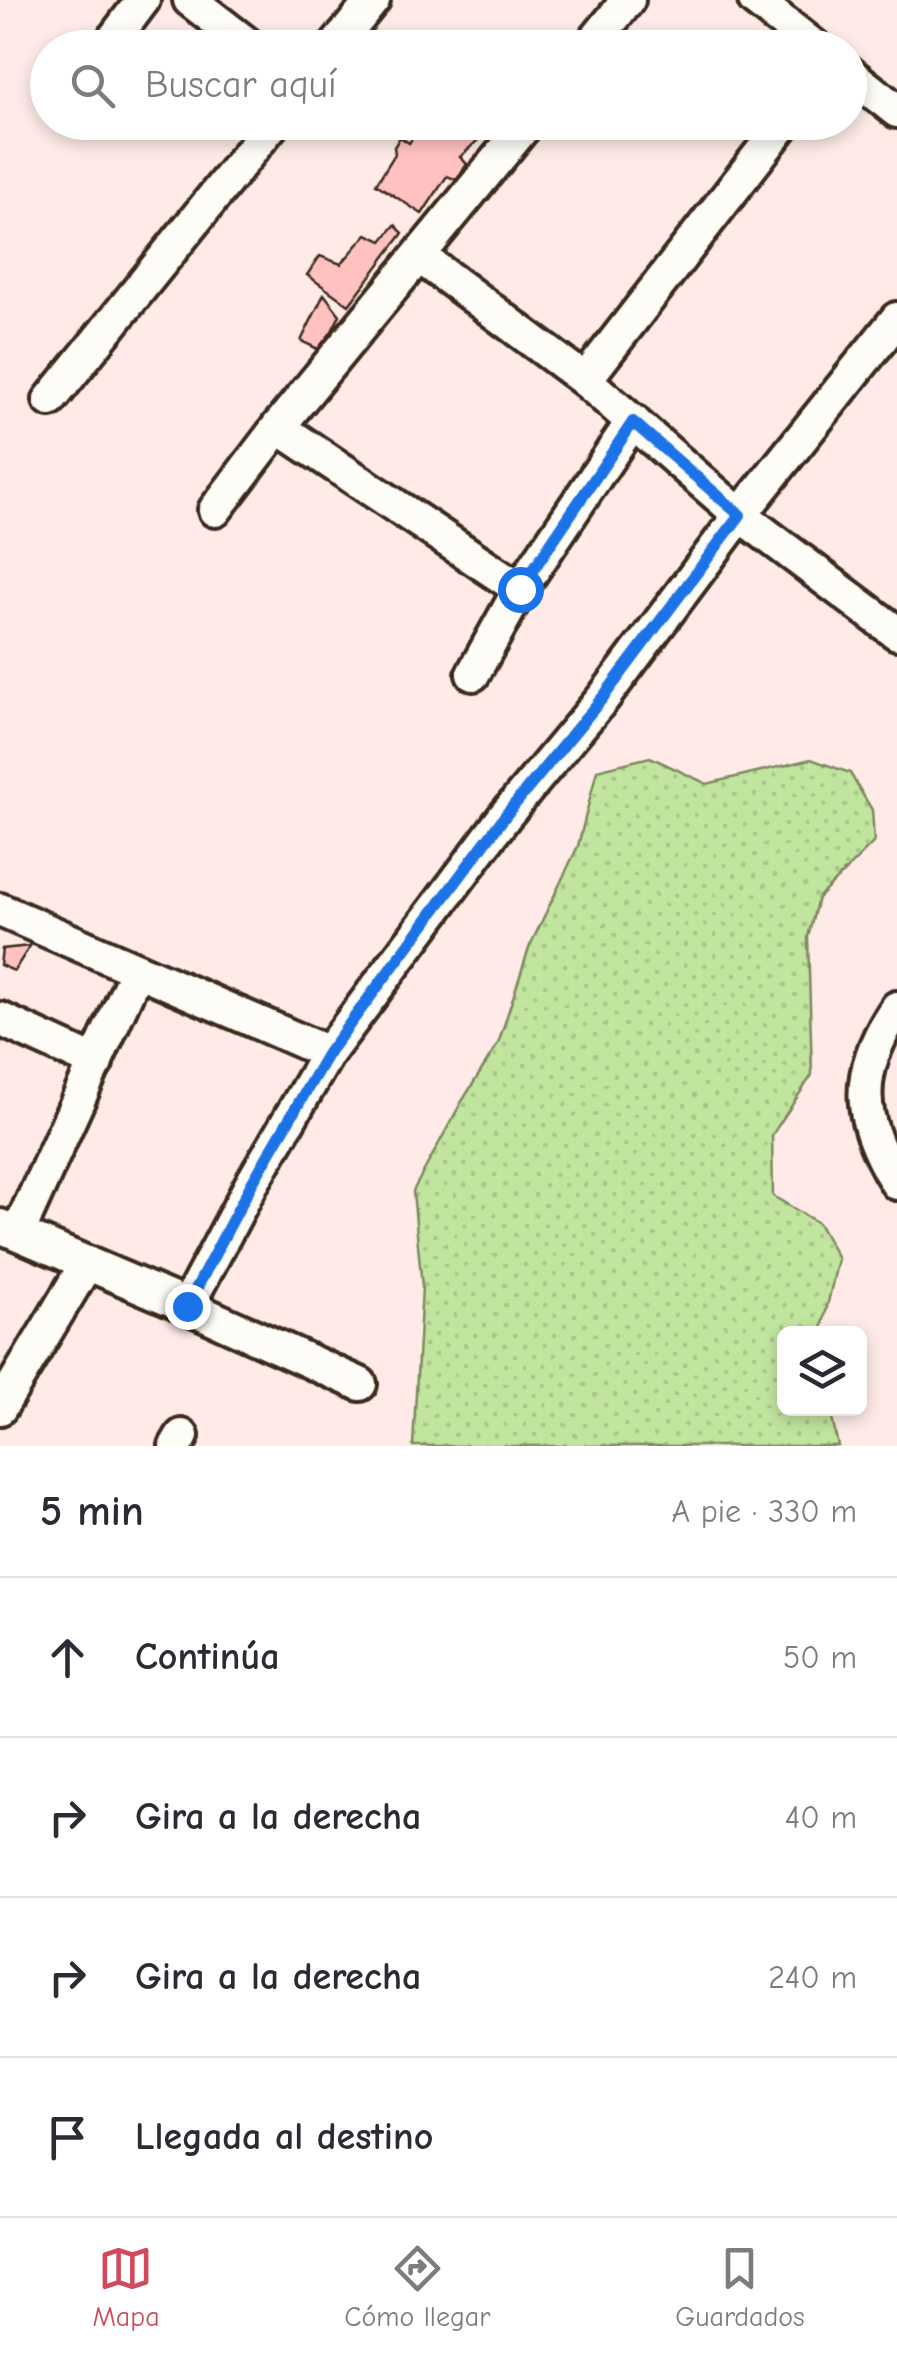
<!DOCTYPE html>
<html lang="es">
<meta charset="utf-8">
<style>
:root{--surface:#fff;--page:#f2f2f3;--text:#2b2b33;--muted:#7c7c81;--line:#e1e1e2;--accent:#d1495b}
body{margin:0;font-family:"Comic Neue",sans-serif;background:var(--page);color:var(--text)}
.controls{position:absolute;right:30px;bottom:30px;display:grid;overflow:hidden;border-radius:15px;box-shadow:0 5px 15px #0003}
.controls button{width:90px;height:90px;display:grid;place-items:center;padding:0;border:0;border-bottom:2px solid var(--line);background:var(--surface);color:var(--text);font:50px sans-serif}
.stop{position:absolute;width:30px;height:30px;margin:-22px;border:8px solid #1a73e8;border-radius:50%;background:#fff}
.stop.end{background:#1a73e8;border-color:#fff;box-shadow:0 2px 10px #0008}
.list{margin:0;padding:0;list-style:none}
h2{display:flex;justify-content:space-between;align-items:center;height:130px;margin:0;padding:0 40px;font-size:42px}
h2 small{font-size:32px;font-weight:400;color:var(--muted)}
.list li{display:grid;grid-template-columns:65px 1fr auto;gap:30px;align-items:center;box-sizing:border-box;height:160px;padding:0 40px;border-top:2px solid var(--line)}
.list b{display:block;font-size:38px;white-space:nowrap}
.list em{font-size:32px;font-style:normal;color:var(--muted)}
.icon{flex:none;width:55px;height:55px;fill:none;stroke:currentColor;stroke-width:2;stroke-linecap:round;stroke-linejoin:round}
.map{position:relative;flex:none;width:897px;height:1446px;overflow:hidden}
.search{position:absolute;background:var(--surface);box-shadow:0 5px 15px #0003;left:30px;right:30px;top:30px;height:110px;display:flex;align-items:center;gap:25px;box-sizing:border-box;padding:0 35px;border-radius:55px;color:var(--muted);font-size:38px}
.sheet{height:770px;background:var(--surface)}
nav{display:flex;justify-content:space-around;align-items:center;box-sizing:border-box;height:140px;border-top:2px solid var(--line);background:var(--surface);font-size:28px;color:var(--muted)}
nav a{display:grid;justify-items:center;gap:5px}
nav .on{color:var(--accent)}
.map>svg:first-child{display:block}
</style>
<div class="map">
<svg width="897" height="1446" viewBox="0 0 897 1446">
<defs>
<pattern id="grass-dots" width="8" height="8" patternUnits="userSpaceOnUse" patternTransform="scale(2.5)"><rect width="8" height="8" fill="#c1e59f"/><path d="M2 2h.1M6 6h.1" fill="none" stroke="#a7c588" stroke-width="1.8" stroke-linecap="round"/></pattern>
</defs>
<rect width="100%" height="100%" fill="#feebe7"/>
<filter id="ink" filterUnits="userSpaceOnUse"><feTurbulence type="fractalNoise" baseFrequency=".01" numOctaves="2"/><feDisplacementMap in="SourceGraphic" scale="20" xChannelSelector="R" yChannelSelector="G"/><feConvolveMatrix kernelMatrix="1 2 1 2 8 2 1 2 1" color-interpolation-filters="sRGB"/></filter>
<g filter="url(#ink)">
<polygon fill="url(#grass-dots)" stroke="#7e885e" stroke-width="2.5" points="650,757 707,784 811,759 850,773 872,810 874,842 818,898 808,937 812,1075 772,1135 773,1196 818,1223 838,1259 821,1333 784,1334 784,1408 830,1409 838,1446 413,1446 422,1287 413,1191 461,1103 498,1044 529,948 578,846 597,770"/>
<g fill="#ffc2c1" stroke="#3b2a1e" stroke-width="2.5">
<polygon points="424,122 455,122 477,141 460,157 467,164 457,180 447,176 422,214 376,184 395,154 394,147 400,137 409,143"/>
<polygon points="395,225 403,233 349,305 307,275 320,256 341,264 367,234 382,241"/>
<polygon points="324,294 340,315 322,351 301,341"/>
<polygon points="30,946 14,971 0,965 2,949"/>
</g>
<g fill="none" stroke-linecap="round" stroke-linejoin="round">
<defs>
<g id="street">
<polyline points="190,0 252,48"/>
<polyline points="755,0 816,48"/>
<polyline points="107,48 143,0"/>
<polyline points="334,48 373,0"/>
<polyline points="589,48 628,0"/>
<polyline points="850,74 897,111"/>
<polyline points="419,256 585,380 740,515 897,633"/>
<polyline points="585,380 785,122"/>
<polyline points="50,400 274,122"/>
<polyline points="278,427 520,589"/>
<polyline points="215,510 278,427 528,122"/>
<polyline points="473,674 520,589 633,421"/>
<polyline points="0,910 328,1053"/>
<path d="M897,1008C853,1073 857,1119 897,1183"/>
<polyline points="0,1019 96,1063"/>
<polyline points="0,1226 187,1306 360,1384"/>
<polyline points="18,1233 137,970"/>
<polyline points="187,1306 251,1185 328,1053 505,816 604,697 740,515 897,319"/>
<polyline points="0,1408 87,1263"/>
<polyline points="176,1446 182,1436"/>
</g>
</defs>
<use href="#street" stroke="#3b2a1e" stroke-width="40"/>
<use href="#street" stroke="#fdfcf7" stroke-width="32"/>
</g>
</g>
<g fill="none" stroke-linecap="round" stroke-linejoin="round" filter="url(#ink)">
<polyline stroke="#1a73e8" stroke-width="12" points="187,1306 251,1185 328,1053 505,816 604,696 740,515 633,422 520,589"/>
</g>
</svg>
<div class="controls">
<button><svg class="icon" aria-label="layers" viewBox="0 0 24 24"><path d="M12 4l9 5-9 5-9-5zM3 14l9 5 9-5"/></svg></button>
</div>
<div class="stop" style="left:520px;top:589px"></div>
<div class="stop end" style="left:187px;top:1306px"></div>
<div class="search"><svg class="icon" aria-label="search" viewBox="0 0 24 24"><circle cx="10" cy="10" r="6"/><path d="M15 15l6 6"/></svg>Buscar aquí</div>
</div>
<section class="sheet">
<h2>5 min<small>A pie · 330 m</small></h2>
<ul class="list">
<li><svg class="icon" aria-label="ahead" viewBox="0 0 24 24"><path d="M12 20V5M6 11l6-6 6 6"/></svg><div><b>Continúa</b></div><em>50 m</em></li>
<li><svg class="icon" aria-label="right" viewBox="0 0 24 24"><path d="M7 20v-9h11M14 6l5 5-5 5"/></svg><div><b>Gira a la derecha</b></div><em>40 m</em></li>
<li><svg class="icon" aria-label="right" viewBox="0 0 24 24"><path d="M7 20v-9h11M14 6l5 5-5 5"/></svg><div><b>Gira a la derecha</b></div><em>240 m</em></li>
<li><svg class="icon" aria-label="arrive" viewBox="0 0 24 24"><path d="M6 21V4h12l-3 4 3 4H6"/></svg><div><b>Llegada al destino</b></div></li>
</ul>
</section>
<nav>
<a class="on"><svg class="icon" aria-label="map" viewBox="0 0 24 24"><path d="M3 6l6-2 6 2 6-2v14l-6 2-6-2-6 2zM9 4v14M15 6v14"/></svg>Mapa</a>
<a><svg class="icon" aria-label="directions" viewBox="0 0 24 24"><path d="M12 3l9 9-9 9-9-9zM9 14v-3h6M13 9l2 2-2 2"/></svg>Cómo llegar</a>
<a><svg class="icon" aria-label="saved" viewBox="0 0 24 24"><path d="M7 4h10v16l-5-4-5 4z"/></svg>Guardados</a>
</nav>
